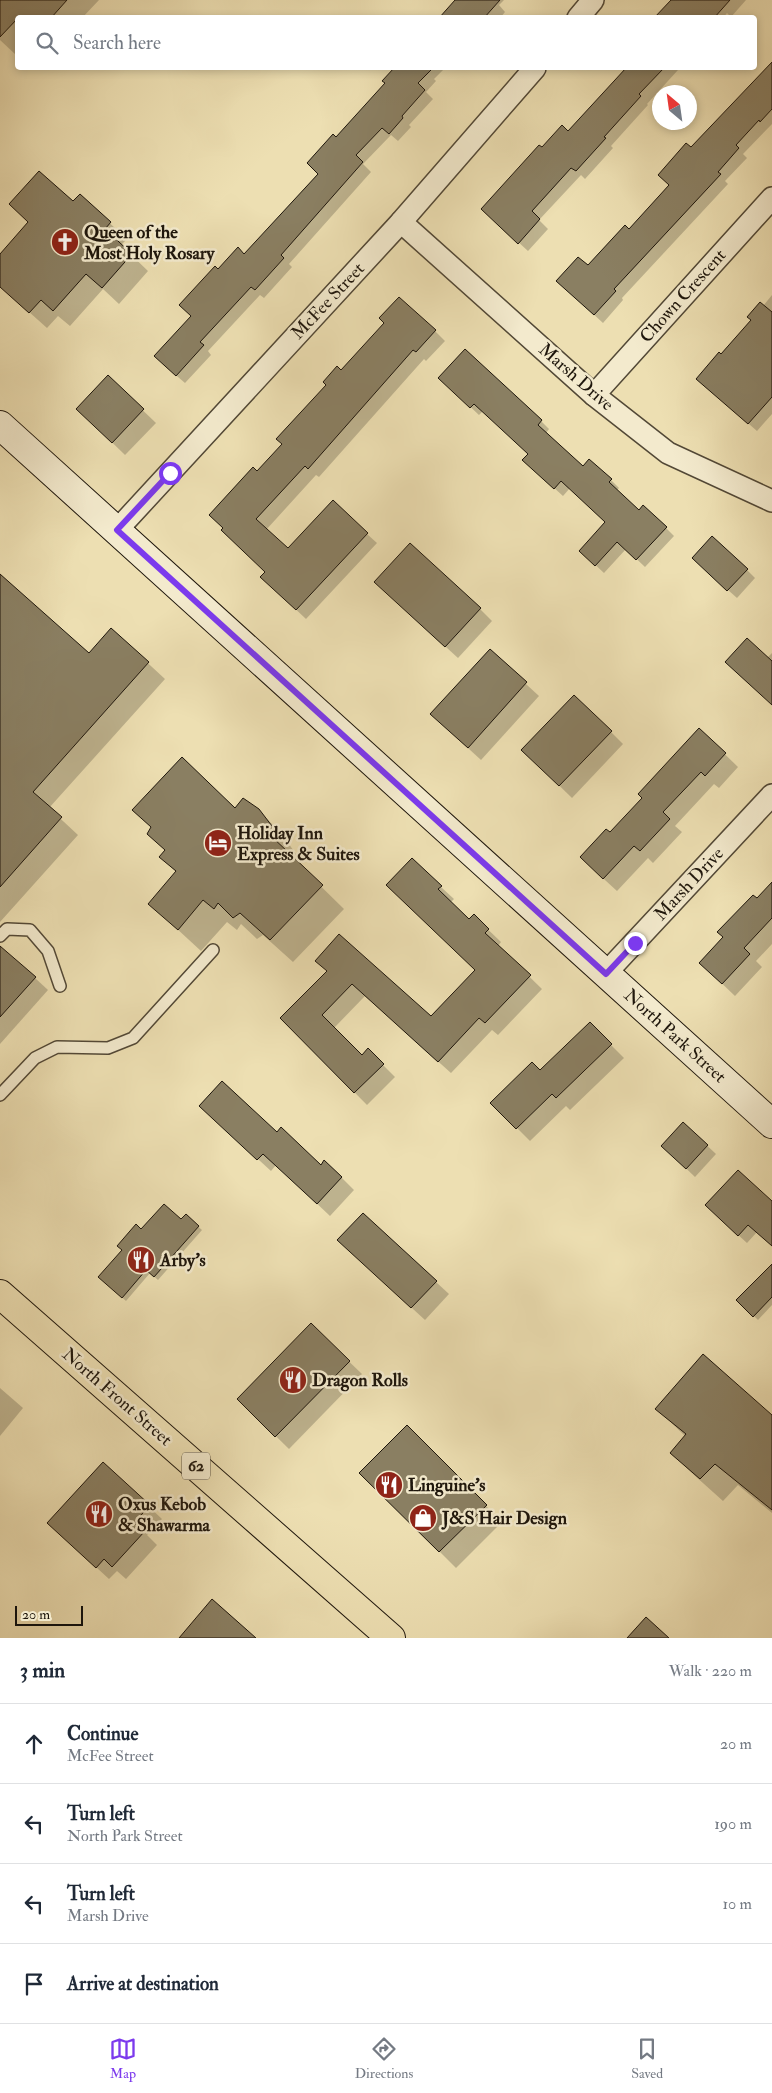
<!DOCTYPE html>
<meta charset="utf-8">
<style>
:root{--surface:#fff;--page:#f6f6f7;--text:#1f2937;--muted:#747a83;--line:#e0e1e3;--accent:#7c3aed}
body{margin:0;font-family:"IM FELL Double Pica",serif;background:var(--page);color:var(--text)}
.compass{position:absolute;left:652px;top:85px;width:45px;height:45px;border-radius:50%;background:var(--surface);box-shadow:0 2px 8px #0003;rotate:331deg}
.scale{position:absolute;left:15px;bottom:12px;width:68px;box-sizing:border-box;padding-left:5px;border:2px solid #1e160c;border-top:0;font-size:14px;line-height:18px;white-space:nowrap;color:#1e160c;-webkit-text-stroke:4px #f3eacd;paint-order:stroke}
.stop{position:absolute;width:15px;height:15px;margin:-11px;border:4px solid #7c3aed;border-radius:50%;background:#fff}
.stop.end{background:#7c3aed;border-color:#fff;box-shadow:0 1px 5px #0008}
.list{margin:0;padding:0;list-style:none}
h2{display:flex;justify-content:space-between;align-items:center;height:65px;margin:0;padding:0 20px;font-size:21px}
h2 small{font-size:16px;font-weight:400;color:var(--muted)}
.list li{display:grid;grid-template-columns:32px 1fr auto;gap:15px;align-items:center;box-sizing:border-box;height:80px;padding:0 20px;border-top:1px solid var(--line)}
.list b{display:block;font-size:19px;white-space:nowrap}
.list p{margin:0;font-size:16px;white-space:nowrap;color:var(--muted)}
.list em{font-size:16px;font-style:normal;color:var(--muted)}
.icon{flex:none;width:28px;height:28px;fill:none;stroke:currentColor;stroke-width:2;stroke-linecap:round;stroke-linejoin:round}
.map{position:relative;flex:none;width:772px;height:1638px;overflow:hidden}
.search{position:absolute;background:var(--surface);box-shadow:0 2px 8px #0003;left:15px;right:15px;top:15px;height:55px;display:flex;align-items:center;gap:12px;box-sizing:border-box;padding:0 18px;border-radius:5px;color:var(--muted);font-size:19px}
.sheet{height:385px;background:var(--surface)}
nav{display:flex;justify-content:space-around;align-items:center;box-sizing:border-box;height:70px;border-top:1px solid var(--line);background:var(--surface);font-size:14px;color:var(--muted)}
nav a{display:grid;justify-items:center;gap:2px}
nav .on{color:var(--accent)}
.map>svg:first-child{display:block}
</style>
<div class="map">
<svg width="772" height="1638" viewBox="0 0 772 1638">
<rect width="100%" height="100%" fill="#eddfb2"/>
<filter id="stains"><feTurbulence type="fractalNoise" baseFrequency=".004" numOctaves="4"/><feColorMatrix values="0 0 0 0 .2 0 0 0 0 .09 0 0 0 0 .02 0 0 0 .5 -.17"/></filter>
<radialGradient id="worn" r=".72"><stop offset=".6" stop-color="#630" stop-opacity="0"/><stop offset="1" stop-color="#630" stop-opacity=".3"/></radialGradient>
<g fill="#0003">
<polygon points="0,0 99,0 82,18 18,18 18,52 15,54 0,40"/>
<polygon points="457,0 504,0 499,5 505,12 500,18 441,18"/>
<polygon points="671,0 746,0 731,17 727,13 723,18 656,18"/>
<polygon points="772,64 772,124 743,154 747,158 725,181 728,184 622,298 623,300 603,323 566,289 588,267 629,230 671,186 691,149"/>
<polygon points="396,68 445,68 434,79 436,81 426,92 433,99 409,125 411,127 398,141 391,135 363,164 371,172 289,264 292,267 264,298 260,295 208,351 211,355 185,383 164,365 218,271 244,256 319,174 336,139 387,84 384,81"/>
<polygon points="620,68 677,68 678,70 647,104 648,105 611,146 613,148 585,179 581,175 539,220 548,229 528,251 492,218 542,149 568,133 624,71"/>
<polygon points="80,196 127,239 121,245 148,271 119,304 103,289 70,326 58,316 47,328 0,286 0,256"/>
<polygon points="772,295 772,414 757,431 697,379 722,356"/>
<polygon points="435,331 445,341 426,361 424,359 319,477 316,475 266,530 288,550 367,534 377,543 306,619 272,587 267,572 232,540 257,472 283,445 341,372"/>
<polygon points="465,351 541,421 549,429 546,433 583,467 611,480 619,488 616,491 639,512 666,528 674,536 645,567 626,549 604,573 589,559 607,522 570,488 563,496 532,468 529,454 483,411 479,415 448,386"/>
<polygon points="108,377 156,423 125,455 90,421"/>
<polygon points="702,567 747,570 755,578 737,598"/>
<polygon points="0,575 89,655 112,630 165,679 49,808 78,835 0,922"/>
<polygon points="389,595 480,609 492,621 458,658"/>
<polygon points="490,651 539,696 481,760 445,727"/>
<polygon points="772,653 772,704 767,658"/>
<polygon points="700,730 738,767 719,788 714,784 675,826 682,832 653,863 648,858 617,891 594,870 610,834 644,798"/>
<polygon points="611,732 623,744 572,798 535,762"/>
<polygon points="235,810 258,810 281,833 296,854 293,859 344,909 293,962 263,935 257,939 241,924 237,930 227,922 201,951 150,904 176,872 161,857 166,851 148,834"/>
<polygon points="772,883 772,944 756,961 762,967 735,996 713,975 757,900"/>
<polygon points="441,887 454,899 450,903 469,921 474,916 501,942 498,946 542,989 498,1035 492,1030 451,1073 365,996 334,1028 362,1056 368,1050 395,1077 367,1105 281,1018 328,972 317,961 431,1018 477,970 401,898"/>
<polygon points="0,962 35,978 48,990 0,1044"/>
<polygon points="590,1024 624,1058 570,1110 566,1106 530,1141 492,1103 541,1072"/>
<polygon points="213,1118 277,1134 321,1166 341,1177 354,1190 330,1216 276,1165 271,1171"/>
<polygon points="683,1123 716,1154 695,1177 671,1154"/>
<polygon points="772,1203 772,1246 757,1232 747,1243 714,1213"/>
<polygon points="186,1216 202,1230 158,1280 150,1273 126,1301 104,1281 124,1250 141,1231 182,1221"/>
<polygon points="352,1253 436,1282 449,1294 425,1320"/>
<polygon points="772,1286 772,1305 758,1320 738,1300"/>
<polygon points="311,1325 362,1374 289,1449 238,1399"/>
<polygon points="0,1388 23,1408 0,1436"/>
<polygon points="657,1409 772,1417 772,1513 738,1485 723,1501 694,1475 672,1453 686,1437"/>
<polygon points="407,1427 502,1522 456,1568 361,1473"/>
<polygon points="104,1464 162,1519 147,1535 157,1545 126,1579 117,1571 109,1579 62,1536"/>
</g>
<g fill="#8a7f62" stroke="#1e160c">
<polygon points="0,0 67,0 51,18 18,18 0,37"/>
<polygon points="455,0 500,0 484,18 439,18"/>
<polygon points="671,0 730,0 714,18 654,18"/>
<polygon points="772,62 772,109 760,122 759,120 736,145 739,148 718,172 721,174 614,289 616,291 594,315 556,281 578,257 588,265 625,225 629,229 669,185 658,175 686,143 691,147"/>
<polygon points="394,68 433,68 418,83 425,90 402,116 403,118 389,134 382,128 356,155 363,162 281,255 284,258 255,290 251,287 200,342 204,345 176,376 154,356 191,316 179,305 215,266 218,269 238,247 244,254 318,174 307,163 333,134 336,137 385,83 382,81"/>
<polygon points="626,68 664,68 639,94 641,96 604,137 606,138 576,171 571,168 532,211 540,219 518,244 481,209 539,145 542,147 562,125 568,131"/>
<polygon points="39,171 73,201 80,194 111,222 105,229 132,254 102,288 86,274 53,311 41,300 29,313 0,287 0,254 28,222 9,204"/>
<polygon points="399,297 436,330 416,352 413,350 308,469 305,466 256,519 288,548 333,500 368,533 296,610 260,577 265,572 221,530 223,528 209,515 253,467 257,471 282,444 276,439 326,385 323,382 337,366 341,370 384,323 379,318"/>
<polygon points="760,302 772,312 772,397 748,424 696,379 719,352 721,354 751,320 747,317"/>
<polygon points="465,349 542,420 538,425 583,466 589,459 612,479 609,482 639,510 643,505 667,527 636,560 617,542 595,566 579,551 605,522 561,481 554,489 522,460 528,454 474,404 470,408 438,378"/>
<polygon points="108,375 144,409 112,443 76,409"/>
<polygon points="712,536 748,569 727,591 692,558"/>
<polygon points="410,543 481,608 445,647 374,582"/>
<polygon points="0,574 89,653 111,628 149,662 33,792 62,817 0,887"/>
<polygon points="747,638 772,661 772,705 725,662"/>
<polygon points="490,649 527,682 468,748 430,714"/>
<polygon points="574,695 612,731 559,786 521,750"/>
<polygon points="699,728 726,753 705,776 701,772 663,812 670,819 640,851 634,846 603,879 580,857 606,829 610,832 642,798 638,794"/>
<polygon points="182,757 235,808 243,798 259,809 275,830 271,836 323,885 270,940 240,913 233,918 218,903 214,909 203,900 178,930 148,904 176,871 159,857 165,850 147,834 151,827 132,810"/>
<polygon points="412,858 442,886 438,889 469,919 474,914 489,929 485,933 531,975 485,1023 479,1018 438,1062 352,984 322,1015 362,1055 368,1048 384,1064 354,1093 280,1018 327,971 315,961 339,934 431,1016 475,970 386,885"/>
<polygon points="772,882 772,918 744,948 750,954 722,984 699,963 723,937 717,932 753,895 757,898"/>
<polygon points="0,946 36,977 0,1017"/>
<polygon points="590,1022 612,1044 556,1098 552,1094 516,1129 490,1103 532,1062 540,1070"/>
<polygon points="222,1081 277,1132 281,1127 321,1165 324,1160 342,1177 317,1204 263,1154 257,1160 199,1106"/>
<polygon points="683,1122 708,1145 686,1169 661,1146"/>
<polygon points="738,1170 772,1201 772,1246 748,1225 738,1236 705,1205"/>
<polygon points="164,1204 181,1219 186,1214 199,1226 154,1277 146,1270 122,1298 98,1277 122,1250 117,1246 136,1224 141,1229"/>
<polygon points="363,1213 437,1281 411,1308 337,1240"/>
<polygon points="772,1264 772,1297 753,1317 736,1300"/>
<polygon points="311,1323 350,1361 275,1437 237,1399"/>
<polygon points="703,1354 772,1415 772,1510 715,1464 700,1479 670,1453 686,1434 655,1409"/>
<polygon points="407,1425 487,1505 439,1552 359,1473"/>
<polygon points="103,1462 150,1505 135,1522 145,1531 112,1567 104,1559 96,1568 47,1523"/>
<polygon points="212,1599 256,1638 179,1638"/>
<polygon points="646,1617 669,1638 627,1638"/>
</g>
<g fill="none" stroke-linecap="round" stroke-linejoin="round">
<defs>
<g id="lane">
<polyline points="0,936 7,929 30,930 48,951 60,986"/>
<polyline points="0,1095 35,1058 57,1047 108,1048 133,1038 213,950"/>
</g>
<g id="street">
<polyline points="578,18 593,0"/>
<polyline points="401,222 594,395 668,453 772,501"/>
<polyline points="594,395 772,198"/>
<polyline points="117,530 401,222 535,68"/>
<polyline points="606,973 772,795"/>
</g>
<polyline id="secondary" points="0,425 772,1124"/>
<polyline id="primary" points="0,1294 391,1638"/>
</defs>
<use href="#lane" stroke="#524836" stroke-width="14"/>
<use href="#street" stroke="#524836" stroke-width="24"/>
<use href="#secondary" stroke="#1e160c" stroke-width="30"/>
<use href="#primary" stroke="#1e160c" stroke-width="30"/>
<use href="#lane" stroke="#f3eacd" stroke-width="11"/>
<use href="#street" stroke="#f3eacd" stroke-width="21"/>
<use href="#secondary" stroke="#f3eacd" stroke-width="28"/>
<use href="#primary" stroke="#eddfb2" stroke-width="28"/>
</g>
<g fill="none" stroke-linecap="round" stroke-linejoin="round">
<polyline stroke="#7c3aed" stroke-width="6" points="170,473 117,530 606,974 635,943"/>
</g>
<defs>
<symbol id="church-disc" viewBox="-11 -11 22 22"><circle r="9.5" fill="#8f2418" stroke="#f3eacd"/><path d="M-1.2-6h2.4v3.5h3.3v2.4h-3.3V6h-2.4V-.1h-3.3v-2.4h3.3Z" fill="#fff"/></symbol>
<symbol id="hotel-disc" viewBox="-11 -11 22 22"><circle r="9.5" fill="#8f2418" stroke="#f3eacd"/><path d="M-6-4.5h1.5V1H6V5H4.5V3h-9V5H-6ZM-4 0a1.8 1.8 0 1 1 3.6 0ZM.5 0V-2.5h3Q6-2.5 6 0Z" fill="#fff"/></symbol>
<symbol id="restaurant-disc" viewBox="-11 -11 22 22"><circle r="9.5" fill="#8f2418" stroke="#f3eacd"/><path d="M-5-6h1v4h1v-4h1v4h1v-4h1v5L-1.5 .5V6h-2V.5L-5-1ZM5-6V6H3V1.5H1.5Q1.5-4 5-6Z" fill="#fff"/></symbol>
<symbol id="shop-disc" viewBox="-11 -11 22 22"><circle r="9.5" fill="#8f2418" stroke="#f3eacd"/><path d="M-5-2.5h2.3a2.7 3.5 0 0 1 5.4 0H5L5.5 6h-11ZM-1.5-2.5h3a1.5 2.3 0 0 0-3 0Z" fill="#fff"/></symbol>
</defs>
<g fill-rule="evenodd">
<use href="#church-disc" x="49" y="226" width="32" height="32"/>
<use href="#hotel-disc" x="202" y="827" width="32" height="32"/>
<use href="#restaurant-disc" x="125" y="1244" width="32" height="32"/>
<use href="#restaurant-disc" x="277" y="1364" width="32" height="32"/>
<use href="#restaurant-disc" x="373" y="1469" width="32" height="32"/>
<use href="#restaurant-disc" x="83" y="1498" width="32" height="32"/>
<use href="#shop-disc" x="407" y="1502" width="32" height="32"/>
</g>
<g text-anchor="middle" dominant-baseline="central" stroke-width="5" stroke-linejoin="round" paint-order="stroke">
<rect fill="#f3eacd" stroke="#5e5646" stroke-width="1" x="182" y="1452.5" width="28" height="27" rx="4"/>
<g font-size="16" font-weight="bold" fill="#1e160c">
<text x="196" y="1466">62</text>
</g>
<g font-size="18" font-weight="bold" fill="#1e160c" stroke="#f3eacd" text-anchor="start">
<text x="84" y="232">Queen of the<tspan x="84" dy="21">Most Holy Rosary</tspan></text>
<text x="237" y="833">Holiday Inn<tspan x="237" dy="21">Express &amp; Suites</tspan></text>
<text x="160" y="1260">Arby's</text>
<text x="312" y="1380">Dragon Rolls</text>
<text x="408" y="1485">Linguine's</text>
<text x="118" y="1504">Oxus Kebob<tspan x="118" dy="21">&amp; Shawarma</tspan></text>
<text x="442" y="1518">J&amp;S Hair Design</text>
</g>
<g font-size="18" fill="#1e160c" stroke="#f3eacd">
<text transform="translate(683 296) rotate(-48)">Chown Crescent</text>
<text transform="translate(328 301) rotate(-47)">McFee Street</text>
<text transform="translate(576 377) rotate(41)">Marsh Drive</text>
<text transform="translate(689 884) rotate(-47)">Marsh Drive</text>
<text transform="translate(675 1036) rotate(42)">North Park Street</text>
<text transform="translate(117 1397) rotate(41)">North Front Street</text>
</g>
</g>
<rect width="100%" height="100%" filter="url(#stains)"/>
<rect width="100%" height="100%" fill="url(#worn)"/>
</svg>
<svg class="compass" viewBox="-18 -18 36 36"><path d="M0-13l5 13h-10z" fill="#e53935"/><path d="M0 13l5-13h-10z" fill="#747a83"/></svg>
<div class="scale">20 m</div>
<div class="stop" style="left:170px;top:473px"></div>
<div class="stop end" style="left:635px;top:943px"></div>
<div class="search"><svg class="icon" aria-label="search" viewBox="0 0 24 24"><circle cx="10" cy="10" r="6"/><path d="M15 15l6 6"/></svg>Search here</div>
</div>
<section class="sheet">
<h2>3 min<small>Walk · 220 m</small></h2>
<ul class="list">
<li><svg class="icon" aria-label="ahead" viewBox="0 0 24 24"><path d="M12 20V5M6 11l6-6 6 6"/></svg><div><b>Continue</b><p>McFee Street</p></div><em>20 m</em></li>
<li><svg class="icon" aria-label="left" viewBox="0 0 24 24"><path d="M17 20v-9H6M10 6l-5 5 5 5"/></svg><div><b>Turn left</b><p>North Park Street</p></div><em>190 m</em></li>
<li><svg class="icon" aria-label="left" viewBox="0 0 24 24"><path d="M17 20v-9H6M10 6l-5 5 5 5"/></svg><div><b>Turn left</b><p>Marsh Drive</p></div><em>10 m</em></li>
<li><svg class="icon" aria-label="arrive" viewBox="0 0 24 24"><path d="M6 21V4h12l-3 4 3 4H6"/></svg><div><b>Arrive at destination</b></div></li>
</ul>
</section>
<nav>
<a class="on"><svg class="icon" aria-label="map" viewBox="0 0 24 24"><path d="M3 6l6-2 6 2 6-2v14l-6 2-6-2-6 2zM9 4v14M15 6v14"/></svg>Map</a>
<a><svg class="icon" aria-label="directions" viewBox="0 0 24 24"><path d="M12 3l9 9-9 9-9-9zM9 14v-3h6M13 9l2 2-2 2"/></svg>Directions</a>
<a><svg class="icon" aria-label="saved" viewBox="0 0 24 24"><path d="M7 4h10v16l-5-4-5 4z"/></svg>Saved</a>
</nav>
